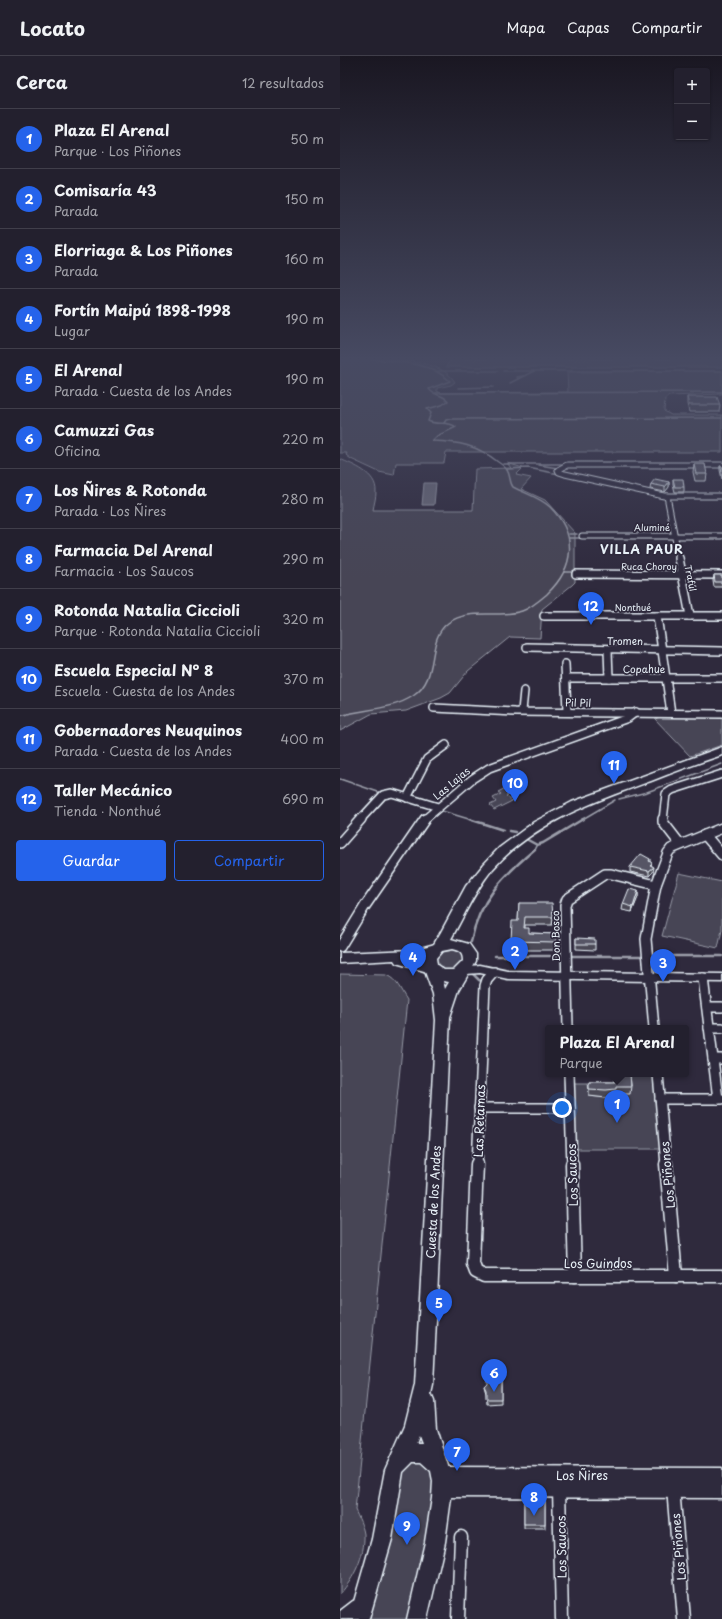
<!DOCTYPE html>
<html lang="es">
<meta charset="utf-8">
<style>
:root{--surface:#23202e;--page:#2b2836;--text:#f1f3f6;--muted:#a3a3aa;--line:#403e4a;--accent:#2563eb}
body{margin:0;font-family:"Playpen Sans",sans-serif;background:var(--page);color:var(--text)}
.controls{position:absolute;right:12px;top:12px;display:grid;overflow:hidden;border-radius:4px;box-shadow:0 1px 3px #0004}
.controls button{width:36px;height:36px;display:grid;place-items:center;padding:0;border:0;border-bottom:1px solid var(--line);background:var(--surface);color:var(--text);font:20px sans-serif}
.you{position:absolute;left:222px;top:1052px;width:14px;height:14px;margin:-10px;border:3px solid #fff;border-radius:50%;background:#1a73e8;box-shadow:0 0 0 6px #1a73e833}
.badge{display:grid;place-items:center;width:26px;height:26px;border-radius:50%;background:var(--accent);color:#fff;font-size:13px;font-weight:700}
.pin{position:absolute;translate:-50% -33px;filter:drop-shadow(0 1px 2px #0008)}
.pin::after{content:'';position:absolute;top:21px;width:14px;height:12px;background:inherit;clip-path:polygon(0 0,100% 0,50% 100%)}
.popup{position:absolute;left:205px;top:969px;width:144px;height:52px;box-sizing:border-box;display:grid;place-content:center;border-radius:4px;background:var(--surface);filter:drop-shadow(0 1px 3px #0005);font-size:13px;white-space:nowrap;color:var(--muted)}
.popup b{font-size:15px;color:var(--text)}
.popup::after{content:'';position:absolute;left:50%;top:100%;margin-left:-8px;border:8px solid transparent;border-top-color:var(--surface)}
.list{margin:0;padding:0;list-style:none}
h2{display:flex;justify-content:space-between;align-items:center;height:52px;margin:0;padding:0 16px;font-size:17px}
h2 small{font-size:13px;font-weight:400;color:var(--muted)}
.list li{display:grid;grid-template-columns:26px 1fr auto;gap:12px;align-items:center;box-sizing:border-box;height:60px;padding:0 16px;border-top:1px solid var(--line)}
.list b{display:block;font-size:15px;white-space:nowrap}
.list p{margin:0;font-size:13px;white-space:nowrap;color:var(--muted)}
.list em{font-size:13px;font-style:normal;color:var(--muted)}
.actions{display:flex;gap:8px;padding:12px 16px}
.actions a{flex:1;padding:9px 0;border:1px solid var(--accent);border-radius:4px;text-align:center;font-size:14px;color:var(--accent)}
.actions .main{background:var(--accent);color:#fff}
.map{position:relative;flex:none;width:382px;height:1563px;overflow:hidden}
header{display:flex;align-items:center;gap:24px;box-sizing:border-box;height:56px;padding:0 20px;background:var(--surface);border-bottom:1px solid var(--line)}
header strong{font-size:19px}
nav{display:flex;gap:22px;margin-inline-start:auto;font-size:14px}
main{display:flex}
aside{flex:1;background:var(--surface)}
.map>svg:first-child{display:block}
</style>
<header>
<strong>Locato</strong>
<nav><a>Mapa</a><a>Capas</a><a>Compartir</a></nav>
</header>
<main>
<aside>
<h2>Cerca<small>12 resultados</small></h2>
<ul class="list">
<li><span class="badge">1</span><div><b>Plaza El Arenal</b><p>Parque · Los Piñones</p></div><em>50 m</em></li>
<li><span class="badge">2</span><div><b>Comisaría 43</b><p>Parada</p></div><em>150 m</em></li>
<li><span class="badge">3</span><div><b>Elorriaga &amp; Los Piñones</b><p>Parada</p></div><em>160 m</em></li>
<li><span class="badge">4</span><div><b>Fortín Maipú 1898-1998</b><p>Lugar</p></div><em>190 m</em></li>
<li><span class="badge">5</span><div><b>El Arenal</b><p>Parada · Cuesta de los Andes</p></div><em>190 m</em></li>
<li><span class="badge">6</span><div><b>Camuzzi Gas</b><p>Oficina</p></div><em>220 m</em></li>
<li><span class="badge">7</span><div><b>Los Ñires &amp; Rotonda</b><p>Parada · Los Ñires</p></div><em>280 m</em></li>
<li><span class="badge">8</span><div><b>Farmacia Del Arenal</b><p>Farmacia · Los Saucos</p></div><em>290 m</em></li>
<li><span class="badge">9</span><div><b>Rotonda Natalia Ciccioli</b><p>Parque · Rotonda Natalia Ciccioli</p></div><em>320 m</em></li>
<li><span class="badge">10</span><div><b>Escuela Especial N° 8</b><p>Escuela · Cuesta de los Andes</p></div><em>370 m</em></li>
<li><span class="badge">11</span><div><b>Gobernadores Neuquinos</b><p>Parada · Cuesta de los Andes</p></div><em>400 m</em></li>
<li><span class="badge">12</span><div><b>Taller Mecánico</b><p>Tienda · Nonthué</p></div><em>690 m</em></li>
</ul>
<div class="actions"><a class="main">Guardar</a><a>Compartir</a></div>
</aside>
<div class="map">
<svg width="382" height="1563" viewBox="0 0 382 1563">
<rect width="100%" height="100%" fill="#2f2a3d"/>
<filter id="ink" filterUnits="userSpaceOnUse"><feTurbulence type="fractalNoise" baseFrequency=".025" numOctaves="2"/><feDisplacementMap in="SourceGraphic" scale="8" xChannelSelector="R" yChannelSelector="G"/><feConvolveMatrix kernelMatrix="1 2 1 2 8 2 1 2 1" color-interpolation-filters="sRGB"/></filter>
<g filter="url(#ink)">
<g fill="#464455" stroke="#979aa6">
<path d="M0,303C28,303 99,298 115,326L111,329L97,332V335L101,337L228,336L227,316L382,315V338L329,340L325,343L324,355L331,359H382V396H106L104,407H56L54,419L39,416L11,403L6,399L7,397H0Z"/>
<polygon points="111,303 382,303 382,311 106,311"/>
<path d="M0,403C13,409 37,417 36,436C36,442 34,448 33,454H133L135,413L171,412L167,407L183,412L176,419L191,422L181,433L205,444L235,477V526L232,529L202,553L200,582L170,581L128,615L110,637L101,642L66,655L31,658L0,675Z"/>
<polygon points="323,660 382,661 382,689 350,700 315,663"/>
<polygon points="175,727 181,733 166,740 172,745 154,754 150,749 156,746 153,742 161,738 158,736"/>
<polygon points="339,817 382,826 382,874 378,892 322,880"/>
<polygon points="106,892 117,893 124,898 123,909 111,916 97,913 94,901 97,897"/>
<path d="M0,918L46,919C58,924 60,934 67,944L15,1454C18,1461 23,1470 24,1478C25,1500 14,1522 0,1538Z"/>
<polygon points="289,1018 313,1018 320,1093 236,1093 234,1027 248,1027 249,1040 265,1042 275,1038"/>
<polygon points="79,1404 88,1408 94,1421 86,1494 69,1563 25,1563 59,1418 69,1406"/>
</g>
<polygon fill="#696978" stroke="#9c9fab" points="84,427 96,427 94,449 82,449"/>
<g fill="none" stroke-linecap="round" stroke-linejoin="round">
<g stroke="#9c9fab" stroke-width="1.5">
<polyline points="98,315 158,315"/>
<polyline points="163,315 382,315"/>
<polyline points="178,323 177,321 183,320"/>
<polyline points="170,327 194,315"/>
<polyline points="118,332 153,331"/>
<polyline points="95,337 382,336"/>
<polyline points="104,367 106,364 110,363 382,362"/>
<polyline points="163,408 225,408"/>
<polyline points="199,409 218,412"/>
<polyline points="167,413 188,412 219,418"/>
<polyline points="229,478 237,478"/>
<polyline points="229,482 244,482"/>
<polyline points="224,516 235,516"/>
<path d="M0,660C23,653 52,654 73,640C101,622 85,584 108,567C130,551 158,563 182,555C191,552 200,544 207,538C235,511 238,479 210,451C199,441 186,438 173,431C169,426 171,420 167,414C165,411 161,408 158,406C137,389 119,386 92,385L97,380L116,371C108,364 97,370 88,365L91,357L87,353L102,349L108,345C103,338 93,340 89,333L110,325C88,305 57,306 29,303"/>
<polyline points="0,723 41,737"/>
<polyline points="279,743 307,736 382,708"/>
<polyline points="102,755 132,764"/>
<polyline points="241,764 275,744"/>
</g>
<g stroke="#9c9fab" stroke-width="2.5">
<polyline points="129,763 163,774"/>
<polyline points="169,775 175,776"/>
<polyline points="186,783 197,789 203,787 243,763"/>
<path d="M131,886C139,844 163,820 195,793L197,789"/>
<polyline points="155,900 210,900"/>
<polyline points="213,900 223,900"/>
<polyline points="230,900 303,900"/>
<polyline points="312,900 382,900"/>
<polyline points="133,918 139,924 144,926"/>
</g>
<defs>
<g id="minor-far3">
<polyline points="382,409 227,409 218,414 219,416 225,418 324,440 382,440"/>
<polyline points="327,440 339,503"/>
<polyline points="242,480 382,480"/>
</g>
<g id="minor-far2">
<polyline points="339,502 350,560"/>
<polyline points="236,518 382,519"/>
<polyline points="204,560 382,560"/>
<polyline points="317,560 331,657"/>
<polyline points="187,591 382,595"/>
<polyline points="268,594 269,622"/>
<polyline points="225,608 227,655"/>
<polyline points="226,622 382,622"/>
<polyline points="94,652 175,656 382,658"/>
<polyline points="182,655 184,635"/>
<polyline points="67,742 87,703 106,689"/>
<polyline points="20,764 43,739 52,737 98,751"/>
<polyline points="84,764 132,723 149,712 288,662 296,656"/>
<polyline points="323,764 326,738 332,734 382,718"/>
</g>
<g id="minor-far1">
<polyline points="323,763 323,766 340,788"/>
<polyline points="365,779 382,799"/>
<polyline points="0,787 21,763"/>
<polyline points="0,891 25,850 85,763"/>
<polyline points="363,922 378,1043"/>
<polyline points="367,951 382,951"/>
<polyline points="228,972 225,849 227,843 265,818 271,818 316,829"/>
<polyline points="314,972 306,883 316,829 328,797 331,793 382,772"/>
<polyline points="369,972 382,972"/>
<polyline points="373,1003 382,1003"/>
<polyline points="229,1018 232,1109"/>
<polyline points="318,1018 326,1109"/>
<polyline points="320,1043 382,1043"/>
<polyline points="139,1052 230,1052"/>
<polyline points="137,1109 145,930 147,924 154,916"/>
</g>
<g id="minor">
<polyline points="137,1108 133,1208 136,1216 144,1220 382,1220"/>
<polyline points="232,1108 235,1220"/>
<polyline points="326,1108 336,1220"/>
<polyline points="219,1432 222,1563"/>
<polyline points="333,1432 344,1563"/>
<polyline points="118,1563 121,1481"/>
</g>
<g id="tertiary">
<polygon points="140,909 168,915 382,918 382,926 168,923 140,917 126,918 122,917 120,914 122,911"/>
<polygon points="102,1411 382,1412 382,1442 102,1441 96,1439 94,1433 96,1427 100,1426 96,1425 94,1419 96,1413"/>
</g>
<g id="secondary">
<polygon points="95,888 99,890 101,893 99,896 75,903 95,909 97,912 95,915 91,917 56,907 54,904 0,907 0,897 73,894"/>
<path d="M20,1543L27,1545L29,1552C23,1563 14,1563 0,1563V1555L13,1545Z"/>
</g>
<path id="primary" d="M382,691V699C358,707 334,716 311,725C253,746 192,767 151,815C134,836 124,860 111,883L129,888L136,898V905L119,934L110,961L93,1329L91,1338L94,1345L96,1373L109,1413L112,1425L111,1442L105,1486L87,1563H67L85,1486L92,1442L93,1425L91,1415L81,1406H73L63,1416L52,1483L29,1563H9L32,1483L45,1414L65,1369L75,1329L96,964L93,938L82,907V902L86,894L94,888L101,876L126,830L144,808L159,792L194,766L232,746ZM112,893C120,895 123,897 123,905L114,914H104L97,909L96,902L102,895ZM103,925L109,926L105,933ZM79,1379L82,1387H76Z"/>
</defs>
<use href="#minor-far3" stroke="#e8f1f8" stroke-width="7"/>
<use href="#minor-far2" stroke="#e8f1f8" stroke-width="10"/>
<use href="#minor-far1" stroke="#e8f1f8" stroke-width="12"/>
<use href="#minor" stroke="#e8f1f8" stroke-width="15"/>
<use href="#tertiary" stroke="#e8f1f8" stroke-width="3"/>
<use href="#secondary" stroke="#e8f1f8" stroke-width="3"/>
<use href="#primary" stroke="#e8f1f8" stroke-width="3"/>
<use href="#minor-far3" stroke="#2f2a3d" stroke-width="5"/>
<use href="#minor-far2" stroke="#2f2a3d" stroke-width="7"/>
<use href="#minor-far1" stroke="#2f2a3d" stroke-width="9"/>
<use href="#minor" stroke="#2f2a3d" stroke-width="12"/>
<use href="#tertiary" fill="#2f2a3d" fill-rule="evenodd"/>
<use href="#secondary" fill="#2f2a3d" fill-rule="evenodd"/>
<use href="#primary" fill="#2f2a3d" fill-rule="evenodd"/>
</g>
<g fill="#4b4957" stroke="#e8f1f8">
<polygon points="347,341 380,349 379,356 349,356 347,348"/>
<polygon points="354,408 367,418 366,425 355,425 353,416"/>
<polygon points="380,410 382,410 382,423 380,414"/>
<polygon points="333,423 344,431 344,436 335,436 333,428"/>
<polygon points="329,426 329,431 325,436 310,433 311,428"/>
<polygon points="374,519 382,519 382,531 374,531 373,525"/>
<polygon points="310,803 310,805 312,810 313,816 309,820 290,816 290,811"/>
<polygon points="298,835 298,841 292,856 282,854 283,848"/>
<polygon points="179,847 213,861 212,869 185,869 185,872 189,877 216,878 215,894 171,894 171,885 178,865"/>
<polygon points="236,882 255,888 255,894 236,893"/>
<polygon points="274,1018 290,1018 291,1030 290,1038 275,1038 275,1040 266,1042 249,1040 249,1026 274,1026"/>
<polygon points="161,1318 161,1347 147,1348 146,1337 145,1334 144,1330"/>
<rect x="184" y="1445" width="21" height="27"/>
</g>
<g fill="#3d3c47" stroke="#e8f1f8">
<polygon points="329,426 329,431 325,436 325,431"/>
<polygon points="314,811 313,816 309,820 309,815"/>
<polygon points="298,835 298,841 292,856 293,851"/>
</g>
<g fill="#575565" stroke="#e8f1f8">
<polygon points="347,341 377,341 380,349 349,349"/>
<polygon points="354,408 365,408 367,418 356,418"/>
<polygon points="380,410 382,410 382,416"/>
<polygon points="315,423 329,426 325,431 311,428"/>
<polygon points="333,423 343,423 344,431 335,431"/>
<polygon points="374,519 382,519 382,526 375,526"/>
<polygon points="301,798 310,803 309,805 312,807 310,809 314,811 309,815 290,811"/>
<polygon points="289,833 298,835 293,851 283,848"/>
<polygon points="179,847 212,847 213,861 185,861 184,872 189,872 189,877 216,878 216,886 171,885 172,865 178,865"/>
<polygon points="236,882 255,883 255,888 236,888"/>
<polygon points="275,1018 290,1018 291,1030 276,1030 276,1033 266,1034 249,1033 249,1026 275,1026"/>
<polygon points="161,1318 161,1343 146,1343 146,1334 144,1330 147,1327 147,1319"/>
<rect x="184" y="1445" width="21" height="23"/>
</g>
</g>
<linearGradient id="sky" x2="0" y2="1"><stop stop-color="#1a1722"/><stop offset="0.58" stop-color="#474a62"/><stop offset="1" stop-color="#474a62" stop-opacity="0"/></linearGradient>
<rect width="382" height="522" fill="url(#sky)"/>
<g text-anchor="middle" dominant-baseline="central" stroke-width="3.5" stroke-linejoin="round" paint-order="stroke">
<g font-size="9" fill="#e8f1f8" stroke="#2f2a3d">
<text x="312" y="471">Aluminé</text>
<text x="309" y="510">Ruca Choroy</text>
<text transform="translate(351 522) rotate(79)">Trafúl</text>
<text x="293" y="551">Nonthué</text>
</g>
<g font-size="10" fill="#e8f1f8" stroke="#2f2a3d">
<text x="285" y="584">Tromen</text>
<text x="304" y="612">Copahue</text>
<text transform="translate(238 646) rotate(1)">Pil Pil</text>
<text transform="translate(111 727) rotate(-40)">Las Lajas</text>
<text transform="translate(215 880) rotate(-91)">Don Bosco</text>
</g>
<g font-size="12" font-weight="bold" letter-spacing="1" fill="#e8f1f8" stroke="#2f2a3d">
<text x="302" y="493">VILLA PAUR</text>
</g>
<g font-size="12" fill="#e8f1f8" stroke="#2f2a3d">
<text transform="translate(139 1065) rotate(-88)">Las Retamas</text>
<text transform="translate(232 1119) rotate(-92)">Los Saucos</text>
<text transform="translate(327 1119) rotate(-95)">Los Piñones</text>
<text transform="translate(93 1146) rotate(-87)">Cuesta de los Andes</text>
<text x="258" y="1207">Los Guindos</text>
<text x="242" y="1419">Los Ñires</text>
<text transform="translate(221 1491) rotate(-91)">Los Saucos</text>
<text transform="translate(338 1491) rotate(-95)">Los Piñones</text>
</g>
</g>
</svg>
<div class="controls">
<button>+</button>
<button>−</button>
</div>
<div class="you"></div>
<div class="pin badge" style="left:277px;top:1067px">1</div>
<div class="popup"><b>Plaza El Arenal</b>Parque</div>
<div class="pin badge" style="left:175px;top:914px">2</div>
<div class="pin badge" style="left:323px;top:926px">3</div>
<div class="pin badge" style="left:73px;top:920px">4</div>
<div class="pin badge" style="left:99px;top:1266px">5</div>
<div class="pin badge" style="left:154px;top:1336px">6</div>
<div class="pin badge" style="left:117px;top:1415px">7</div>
<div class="pin badge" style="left:194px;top:1460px">8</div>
<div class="pin badge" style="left:67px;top:1489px">9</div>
<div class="pin badge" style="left:175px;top:746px">10</div>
<div class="pin badge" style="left:274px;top:728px">11</div>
<div class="pin badge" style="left:251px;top:569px">12</div>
</div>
</main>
